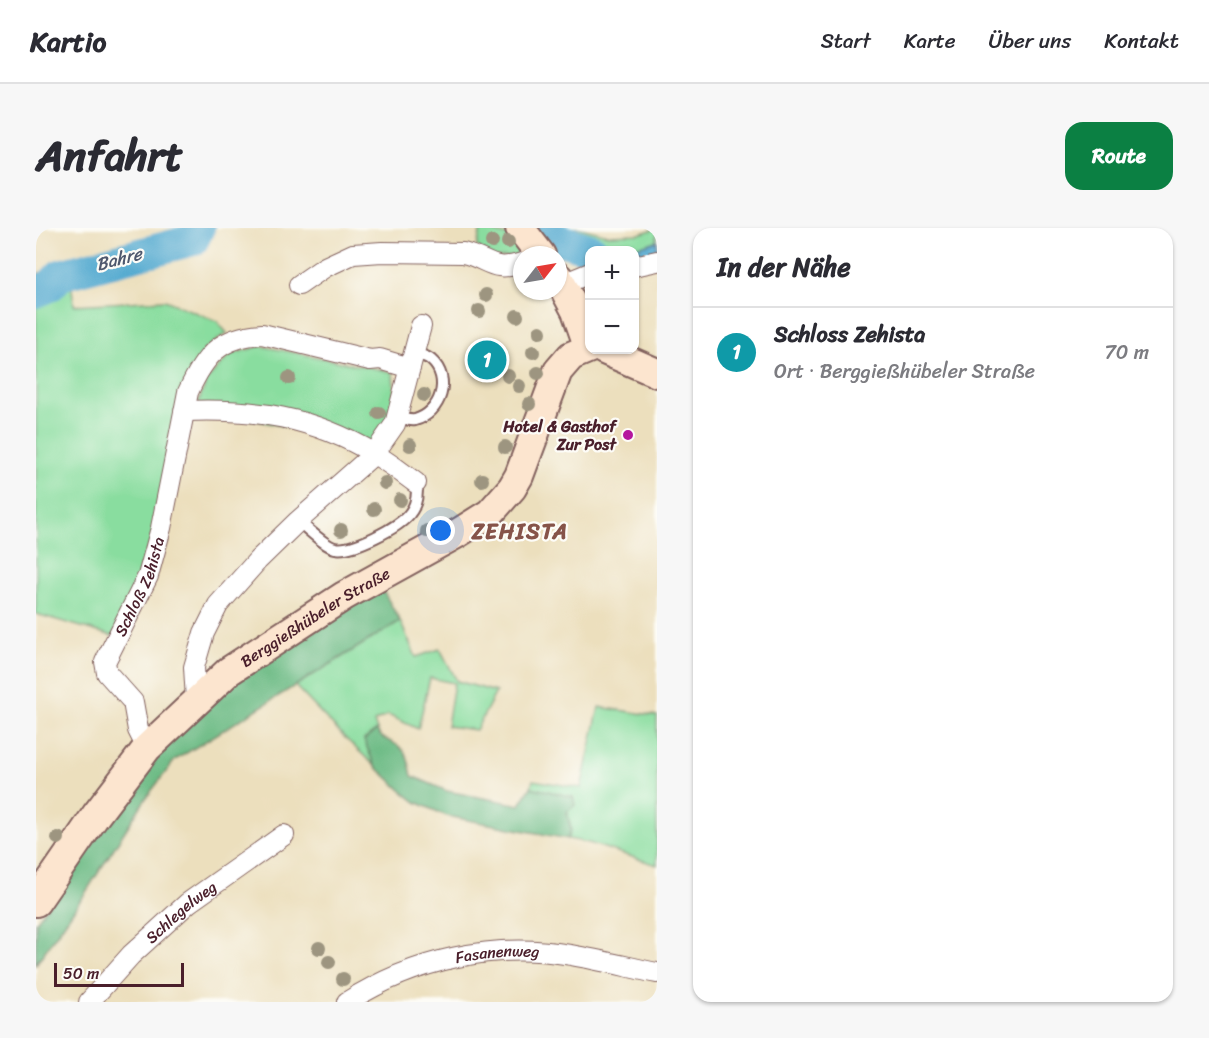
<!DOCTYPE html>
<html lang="de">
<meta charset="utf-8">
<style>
:root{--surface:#fff;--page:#f7f7f7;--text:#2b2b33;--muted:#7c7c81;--line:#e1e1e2;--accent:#0b8043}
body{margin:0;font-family:Sriracha,sans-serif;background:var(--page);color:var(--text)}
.controls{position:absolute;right:18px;top:18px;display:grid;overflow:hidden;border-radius:12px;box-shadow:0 2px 4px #0004}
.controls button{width:54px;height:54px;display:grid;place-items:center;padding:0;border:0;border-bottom:2px solid var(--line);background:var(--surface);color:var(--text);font:30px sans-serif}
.compass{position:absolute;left:477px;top:18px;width:54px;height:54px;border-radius:50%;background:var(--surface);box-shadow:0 2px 4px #0004;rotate:59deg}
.scale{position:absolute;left:18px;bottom:15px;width:130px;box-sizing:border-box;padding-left:6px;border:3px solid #4a1f2b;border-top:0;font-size:16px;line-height:21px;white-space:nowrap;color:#4a1f2b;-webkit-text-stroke:4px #fdfcf7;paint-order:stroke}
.you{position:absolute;left:405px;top:303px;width:21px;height:21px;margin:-15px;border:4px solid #fff;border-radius:50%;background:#1a73e8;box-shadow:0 0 0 9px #1a73e833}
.badge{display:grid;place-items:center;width:39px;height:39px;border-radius:50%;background:var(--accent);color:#fff;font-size:20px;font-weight:700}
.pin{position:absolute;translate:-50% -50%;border:3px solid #fff;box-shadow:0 2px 6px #0006}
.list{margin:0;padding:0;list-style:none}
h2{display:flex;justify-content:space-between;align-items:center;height:78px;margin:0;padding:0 24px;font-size:26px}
h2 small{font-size:20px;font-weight:400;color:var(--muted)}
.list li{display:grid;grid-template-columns:39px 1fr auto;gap:18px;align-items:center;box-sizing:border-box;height:90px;padding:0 24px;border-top:2px solid var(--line)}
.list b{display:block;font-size:22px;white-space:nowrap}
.list p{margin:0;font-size:20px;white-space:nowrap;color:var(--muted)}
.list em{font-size:20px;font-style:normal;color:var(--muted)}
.map{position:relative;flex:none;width:621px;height:774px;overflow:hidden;border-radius:18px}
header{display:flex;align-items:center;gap:36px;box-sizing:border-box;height:84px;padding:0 30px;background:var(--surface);border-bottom:2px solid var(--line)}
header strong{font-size:28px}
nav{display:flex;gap:33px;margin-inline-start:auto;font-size:21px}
.intro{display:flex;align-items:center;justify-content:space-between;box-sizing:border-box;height:144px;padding:0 36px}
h1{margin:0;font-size:42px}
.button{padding:15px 27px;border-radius:18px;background:var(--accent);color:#fff;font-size:21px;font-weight:700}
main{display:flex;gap:36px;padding:0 36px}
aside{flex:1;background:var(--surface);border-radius:18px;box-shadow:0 2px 4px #0004}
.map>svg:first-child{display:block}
</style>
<header>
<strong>Kartio</strong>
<nav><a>Start</a><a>Karte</a><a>Über uns</a><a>Kontakt</a></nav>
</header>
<div class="intro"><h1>Anfahrt</h1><a class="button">Route</a></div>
<main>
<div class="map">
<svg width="621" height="774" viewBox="0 0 621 774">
<rect width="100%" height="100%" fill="#fdfcf7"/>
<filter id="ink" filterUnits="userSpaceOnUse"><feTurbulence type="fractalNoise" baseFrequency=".0167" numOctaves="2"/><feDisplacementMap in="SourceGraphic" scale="12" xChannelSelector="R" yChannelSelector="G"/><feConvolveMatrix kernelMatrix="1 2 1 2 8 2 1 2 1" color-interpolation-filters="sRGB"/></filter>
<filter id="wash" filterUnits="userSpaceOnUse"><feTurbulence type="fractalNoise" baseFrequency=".008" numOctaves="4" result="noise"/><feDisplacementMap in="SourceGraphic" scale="24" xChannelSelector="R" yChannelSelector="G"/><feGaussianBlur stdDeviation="1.35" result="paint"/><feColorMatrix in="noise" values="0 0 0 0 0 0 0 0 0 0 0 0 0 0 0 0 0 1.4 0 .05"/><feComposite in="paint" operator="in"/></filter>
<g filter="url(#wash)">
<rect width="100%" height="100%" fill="#ecdfbd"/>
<g fill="#89dd9f" stroke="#6a7e65" stroke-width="1.5">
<polygon points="445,0 475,9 482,20 482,26 478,29 459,30 441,19"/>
<polygon points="529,0 544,0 572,7 603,6 621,0 621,13 602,19 561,15 538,9"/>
<polygon points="33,36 38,77 129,72 181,93 191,105 168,122 109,347 77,408 0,386 0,46"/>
<polygon points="225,118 357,144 359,174 338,223 320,213 160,180 171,152 195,126"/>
<polygon points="364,393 380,429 404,421 421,453 460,464 440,502 411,498 418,455 394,450 382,501 352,487 338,494 341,502 328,512 339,538 309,510 259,458"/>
<polygon points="563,479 621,488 621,637 553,615 532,611 535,601 531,584 537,569 495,559 497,552 545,560"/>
</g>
<g fill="#6ebc86" stroke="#5c6e58" stroke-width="1.5">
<polygon points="345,359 364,393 139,532 110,570 48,667 0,736 0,694 121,527 200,453"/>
<path d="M341,502C345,513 356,512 365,520C372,527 374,538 376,548L411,563L484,577L495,559L537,569L539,577L531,584L535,601L532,611L411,588L380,574L366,563L339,538L328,512Z"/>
</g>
<g fill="#54aad0" stroke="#4f647e" stroke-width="1.5">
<polygon points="156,0 174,0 160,19 127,26 125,14 153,7"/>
<polygon points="513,0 529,0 538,9 561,15 602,19 621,13 621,23 599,30 598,22 554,22 553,29 524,22"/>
</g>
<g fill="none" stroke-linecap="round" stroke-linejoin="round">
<g stroke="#54aad0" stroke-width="32">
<polyline points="486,0 556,22"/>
<polyline points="0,64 14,58 24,47 157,12 163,0"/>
</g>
</g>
</g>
<g filter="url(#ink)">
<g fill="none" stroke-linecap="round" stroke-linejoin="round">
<defs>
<g id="service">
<path d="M361,189C367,190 373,193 379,192C405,185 416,150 395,132C391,128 383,127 378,125"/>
<path d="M262,293C271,300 289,318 299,320C316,324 364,299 374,285C381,276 382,266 380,255"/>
</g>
<g id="minor">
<polyline points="598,38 621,33"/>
<polyline points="527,56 554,45"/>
<path d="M263,57L289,39L317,26L346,24L427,25C453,31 456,45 486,35"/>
<path d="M148,183C218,180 277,189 339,226C353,235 367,245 380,255"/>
<polyline points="160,472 158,439 168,405 182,377 222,332 262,293 338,226 359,196 385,98"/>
<path id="s1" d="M111,520L102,502L97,474L71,445L69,434L112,348L125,300L152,164C169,127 184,109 226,106L334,132L344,131L374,140"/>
<path id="s2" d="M53,774L95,727L152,675L248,607"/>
<path id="s3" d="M311,774C377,732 457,713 535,727C564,732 592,739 621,745"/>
</g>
<g id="secondary">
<polyline points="484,0 505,27"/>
<polyline points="522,49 540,83 553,120"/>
<polyline points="568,122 621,145"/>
<path id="s4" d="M0,674L60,587L111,520L193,443L308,368L422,305L454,285L476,260L483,248L522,143L535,128L554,120"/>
</g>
</defs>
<use href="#service" stroke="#83625e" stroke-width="14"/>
<use href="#minor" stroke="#83625e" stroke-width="22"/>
<use href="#secondary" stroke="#83625e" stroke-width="32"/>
<use href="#service" stroke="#fff" stroke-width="10"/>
<use href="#minor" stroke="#fff" stroke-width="20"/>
<use href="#secondary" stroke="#fce5cf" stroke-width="28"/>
</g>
<g fill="#9d9580">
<circle cx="456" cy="14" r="7"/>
<circle cx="472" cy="14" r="7"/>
<circle cx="450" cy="67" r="7"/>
<circle cx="443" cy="83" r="7"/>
<circle cx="481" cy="88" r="7"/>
<circle cx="504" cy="104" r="7"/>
<circle cx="497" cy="124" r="7"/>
<circle cx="502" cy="145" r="7"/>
<circle cx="472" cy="148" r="7"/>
<circle cx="253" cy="150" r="7"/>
<circle cx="483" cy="158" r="7"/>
<circle cx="388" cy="167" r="7"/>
<circle cx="493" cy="176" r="7"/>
<circle cx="343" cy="185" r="7"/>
<circle cx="374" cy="217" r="7"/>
<circle cx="469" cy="219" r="7"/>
<circle cx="446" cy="252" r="7"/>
<circle cx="349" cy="255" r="7"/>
<circle cx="364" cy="272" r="7"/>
<circle cx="338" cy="281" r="7"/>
<circle cx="305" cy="302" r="7"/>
<circle cx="391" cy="303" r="7"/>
<circle cx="22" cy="610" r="7"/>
<circle cx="283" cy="720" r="7"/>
<circle cx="293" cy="734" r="7"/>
<circle cx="307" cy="751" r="7"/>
</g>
</g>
<circle fill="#b5179e" stroke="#fdfcf7" stroke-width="2" cx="592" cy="207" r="6"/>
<g text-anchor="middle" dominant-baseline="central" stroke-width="4.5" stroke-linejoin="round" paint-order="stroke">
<g font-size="16" font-weight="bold" fill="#4a1f2b" stroke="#fdfcf7" text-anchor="end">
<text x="580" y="198">Hotel &amp; Gasthof<tspan x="580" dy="18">Zur Post</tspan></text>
</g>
<g font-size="16" fill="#4a1f2b" stroke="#fdfcf7">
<text stroke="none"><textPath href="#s1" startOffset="182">Schloß Zehista</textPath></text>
<text stroke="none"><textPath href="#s4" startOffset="404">Berggießhübeler Straße</textPath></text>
<text stroke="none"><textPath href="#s2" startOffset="129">Schlegelweg</textPath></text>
<text stroke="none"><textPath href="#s3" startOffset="160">Fasanenweg</textPath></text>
</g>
<g font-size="18" font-style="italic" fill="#4e576d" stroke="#fdfcf7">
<text transform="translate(83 31) rotate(-15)">Bahre</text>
</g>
<g font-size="22" font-weight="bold" letter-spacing="1.5" fill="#865349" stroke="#fdfcf7">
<text x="484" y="303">ZEHISTA</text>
</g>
</g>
</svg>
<div class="controls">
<button>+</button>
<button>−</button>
</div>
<svg class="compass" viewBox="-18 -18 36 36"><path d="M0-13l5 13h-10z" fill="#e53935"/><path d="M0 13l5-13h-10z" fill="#7c7c81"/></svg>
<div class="scale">50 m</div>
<div class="you"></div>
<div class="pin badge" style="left:451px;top:132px;background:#0f9aa8">1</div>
</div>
<aside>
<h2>In der Nähe<small></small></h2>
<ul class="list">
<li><span class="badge" style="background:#0f9aa8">1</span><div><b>Schloss Zehista</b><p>Ort · Berggießhübeler Straße</p></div><em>70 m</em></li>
</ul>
</aside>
</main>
